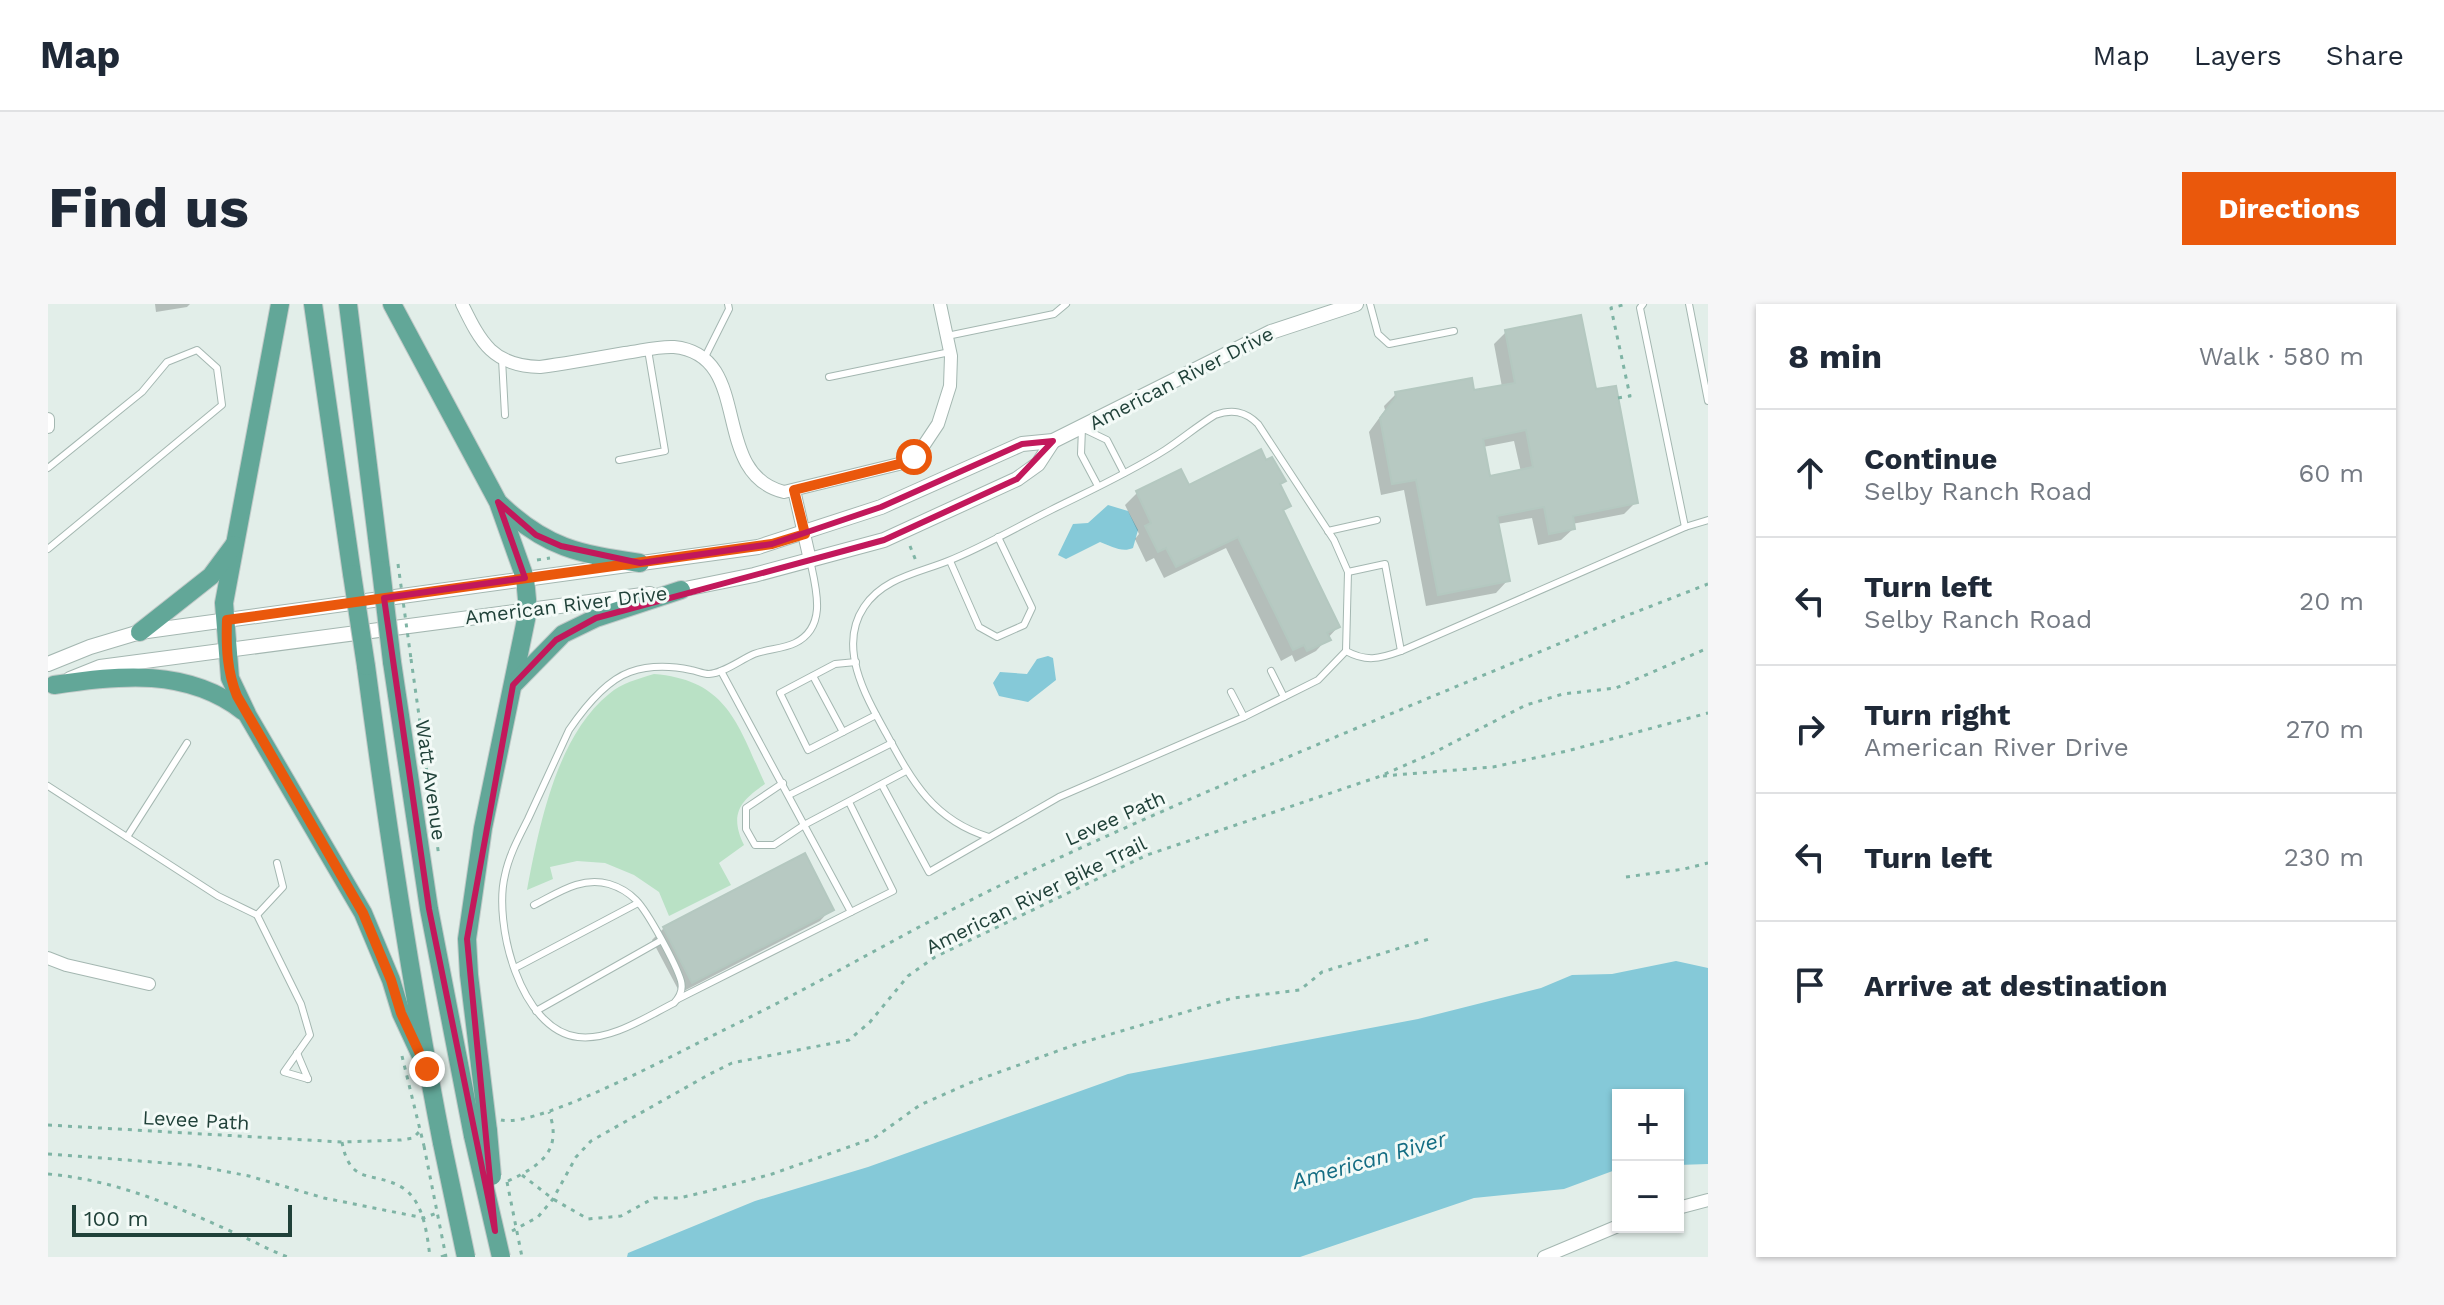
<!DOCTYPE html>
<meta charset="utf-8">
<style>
:root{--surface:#fff;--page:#f6f6f7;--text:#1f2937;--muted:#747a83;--line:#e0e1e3;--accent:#ea580c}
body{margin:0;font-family:"Work Sans",sans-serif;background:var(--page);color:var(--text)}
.controls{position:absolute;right:24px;bottom:24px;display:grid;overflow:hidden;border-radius:0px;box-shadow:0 2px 6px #0004}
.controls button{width:72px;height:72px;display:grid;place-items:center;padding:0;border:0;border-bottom:2px solid var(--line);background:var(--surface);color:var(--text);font:40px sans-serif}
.scale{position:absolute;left:24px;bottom:20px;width:220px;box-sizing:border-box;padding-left:8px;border:4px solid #204139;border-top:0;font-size:22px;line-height:28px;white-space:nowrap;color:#204139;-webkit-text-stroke:6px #f3faf7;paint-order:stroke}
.stop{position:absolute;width:24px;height:24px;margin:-18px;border:6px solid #ea580c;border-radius:50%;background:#fff}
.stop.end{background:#ea580c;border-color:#fff;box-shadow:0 2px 8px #0008}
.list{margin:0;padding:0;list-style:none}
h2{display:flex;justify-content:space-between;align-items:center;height:104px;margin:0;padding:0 32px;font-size:34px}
h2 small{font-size:26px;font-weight:400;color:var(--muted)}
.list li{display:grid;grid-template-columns:52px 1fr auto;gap:24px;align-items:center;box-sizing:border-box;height:128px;padding:0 32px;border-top:2px solid var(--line)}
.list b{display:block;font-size:30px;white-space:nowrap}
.list p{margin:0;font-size:26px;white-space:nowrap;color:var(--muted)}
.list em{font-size:26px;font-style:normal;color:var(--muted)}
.icon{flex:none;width:44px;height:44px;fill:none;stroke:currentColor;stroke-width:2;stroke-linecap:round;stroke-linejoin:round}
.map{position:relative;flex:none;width:1660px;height:953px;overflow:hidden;border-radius:0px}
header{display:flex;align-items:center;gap:48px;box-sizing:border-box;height:112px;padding:0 40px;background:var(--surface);border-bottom:2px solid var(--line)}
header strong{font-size:38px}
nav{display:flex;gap:44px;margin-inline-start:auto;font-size:28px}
.intro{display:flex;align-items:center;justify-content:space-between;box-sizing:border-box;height:192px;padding:0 48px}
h1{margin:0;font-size:56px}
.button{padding:20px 36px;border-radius:0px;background:var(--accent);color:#fff;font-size:28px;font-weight:700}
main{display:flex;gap:48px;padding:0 48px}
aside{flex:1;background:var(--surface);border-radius:0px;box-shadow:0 2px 6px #0004}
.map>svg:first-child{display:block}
</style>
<header>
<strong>Map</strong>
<nav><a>Map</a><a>Layers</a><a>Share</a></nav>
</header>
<div class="intro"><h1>Find us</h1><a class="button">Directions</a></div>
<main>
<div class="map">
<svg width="1660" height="953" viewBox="0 0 1660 953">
<rect width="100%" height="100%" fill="#e2eee9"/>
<path fill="#b9e1c5" d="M606,370C680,376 690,421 717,480C692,497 681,510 696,541L671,559L683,581L621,612L611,588L586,571L557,559L529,557L502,563L505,575L479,586C491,523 508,433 561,390C573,379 590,375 606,370Z"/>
<g fill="#85c9d8">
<path d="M1060,201L1080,207L1090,226L1085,244C1074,249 1063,242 1052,238L1018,255L1010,251L1025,220L1040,219Z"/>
<polygon points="1000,352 1005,354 1008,376 980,398 951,392 945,379 952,368 979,370 989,355"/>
<polygon points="1628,657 1660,664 1660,860 1630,861 1630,791 1570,791 1570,865 1516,885 1426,894 1252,953 579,953 580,949 707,897 820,863 1080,770 1370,715 1493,684 1524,671 1564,670"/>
</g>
<g fill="#0003" fill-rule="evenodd">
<polygon points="107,0 142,0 139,3 108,8"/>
<path d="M1458,28L1546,88L1588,198L1576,210L1524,220L1525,225L1513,236L1490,241L1484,214L1449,220L1459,277L1448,289L1378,302L1356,186L1333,191L1321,128L1337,106L1336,102L1348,90L1425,89L1454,83L1446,40ZM1466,137L1473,168L1441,174L1435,143Z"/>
<polygon points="1217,158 1236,177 1231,181 1241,201 1234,208 1290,323 1268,347 1247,358 1244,351 1233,357 1178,244 1116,274 1106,254 1098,258 1087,235 1091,230 1077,201 1089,189 1132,168 1140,183"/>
<polygon points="783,605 772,617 632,689 604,636 616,624"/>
</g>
<g fill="#b7c9c2" stroke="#b4c8c0" stroke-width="2" fill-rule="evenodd">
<path d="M1533,11L1548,85L1568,82L1590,199L1525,212L1527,225L1501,230L1496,203L1449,212L1462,277L1390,291L1368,176L1344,180L1332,114L1348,93L1347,88L1424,74L1426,86L1467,79L1457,26ZM1478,126L1485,163L1442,172L1435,135Z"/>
<polygon points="1213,145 1218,156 1224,153 1238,177 1232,180 1243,202 1235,206 1292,323 1279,329 1283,336 1259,347 1256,341 1245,346 1190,233 1128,263 1118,244 1110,248 1097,222 1103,219 1088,187 1133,165 1141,181"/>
<polygon points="757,549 786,606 644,679 615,623"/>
</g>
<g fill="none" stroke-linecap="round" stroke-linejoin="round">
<defs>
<g id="service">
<polyline points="1322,0 1330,30 1341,40 1406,27"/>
<polyline points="1595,0 1592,4 1637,223"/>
<polyline points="1641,0 1660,97"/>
<polyline points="899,32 1006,10 1018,0"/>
<polyline points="454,55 457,111"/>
<polyline points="656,55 681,5 680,0"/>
<polyline points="781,73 902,48"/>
<polyline points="571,156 617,147 600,46"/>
<polyline points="0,164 94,88 119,58 149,46 169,64 174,101 0,245"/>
<polyline points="1050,182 1033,150 1034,124 1059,136 1076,169"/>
<polyline points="1280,227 1329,216"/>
<polyline points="902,257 931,323 949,333 976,321 984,304 950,233"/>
<polyline points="1300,268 1337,260 1353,347"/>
<polyline points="808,358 787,360 732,389 760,446 828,411"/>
<polyline points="673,367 756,521 858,467"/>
<polyline points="1223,367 1236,393"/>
<polyline points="765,372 795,428"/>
<polyline points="1183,388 1196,413"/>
<polyline points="834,481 881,568 1011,493 1196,413 1270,376 1298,347"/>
<polyline points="0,482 170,592 209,611 253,700 262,731 236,768 260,775"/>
<polyline points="741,491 844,439"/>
<polyline points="801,498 845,587 803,608"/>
<polyline points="79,533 139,439"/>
<path d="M941,533C885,516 864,477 838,429C818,393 789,343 816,303C835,274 870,269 900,257C935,243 969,223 1003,206C1041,187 1081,169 1117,146C1134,135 1149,122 1167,111C1184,105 1197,107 1210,120L1286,236L1300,268L1298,347C1318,358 1331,355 1353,347L1637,223L1660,216"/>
<path d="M486,601C510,589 533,572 561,580C571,583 581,589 588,596C600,608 628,660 633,677C635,685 632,693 626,699C598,713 563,737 530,733C472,726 445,619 457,571C461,551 471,533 480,515C494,485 507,456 521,426C536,404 557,377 582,368C602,361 624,362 643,366C649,367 655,370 661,370C676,369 692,356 706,350C719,345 735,345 747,339C780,323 768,284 762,256"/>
<polyline points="209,611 235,583 229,559"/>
<polyline points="467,664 590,599"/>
<polyline points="630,695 803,608 756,521 726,541 707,541 698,525 698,504 735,479"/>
<polyline points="488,707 612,637"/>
<polyline points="249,749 260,775"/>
</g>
<g id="minor">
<path d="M414,0C433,39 445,62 492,63C521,59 549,54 577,49C593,47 610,42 626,43C707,51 660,169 736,188L855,159L872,147L890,120L902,82L903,52L892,0"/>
<polyline points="0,115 0,123"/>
<polyline points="746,186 762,256"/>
<polyline points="0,654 18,661 101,680"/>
<polyline points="1630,904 1660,896"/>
<polyline points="1496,953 1570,922"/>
</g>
<g id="tertiary">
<polyline points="622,288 706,271 836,236 969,175 990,160 1005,137"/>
<polyline points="0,360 42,343 92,328 710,243 833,203 974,140 1005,137 1223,28 1308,0"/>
<polyline points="22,375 52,363 602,290"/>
</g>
<g id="primary">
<polyline points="232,0 176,299 182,374 200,412 315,609 343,676 353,709 379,765"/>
<polyline points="265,0 304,270"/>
<polyline points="300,0 333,266"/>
<polyline points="344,0 450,198 477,274 480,306 435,524 419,635 421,671 440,827"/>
<path d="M452,200C498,244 531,250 592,259"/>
<polyline points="92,328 163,272 186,241"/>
<polyline points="344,358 381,605 425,832"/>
<path d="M318,362C339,521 363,681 394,839"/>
<polyline points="467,379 515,330 548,314 633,286"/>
<path d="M6,381C72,371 139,364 195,407"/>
</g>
</defs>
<use href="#service" stroke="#a4b7b1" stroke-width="8"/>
<use href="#minor" stroke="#a4b7b1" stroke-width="14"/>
<use href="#tertiary" stroke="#a4b7b1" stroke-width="16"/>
<use href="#primary" stroke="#c1cac8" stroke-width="20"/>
<g stroke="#7fb4a5" stroke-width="3" stroke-dasharray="4 6" stroke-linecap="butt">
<polyline points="1570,94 1582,92 1563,4 1579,0"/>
<polyline points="862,242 868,257"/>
<polyline points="489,256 502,254"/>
<polyline points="363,355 391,553"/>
<polyline points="1335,472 1445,463 1519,447 1660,409"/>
<polyline points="1578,573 1636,565 1660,559"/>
<polyline points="354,752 376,842"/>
<path d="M453,816C491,825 644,741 686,721C782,674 874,618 972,572C1170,479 1373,398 1575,313L1660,280"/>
<polyline points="0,821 294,838 353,836 365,834 373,826"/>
<path d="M294,838C302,883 326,866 355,884C376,898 379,930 382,953"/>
<polyline points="0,850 144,861 201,872 276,894 376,914 391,908"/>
<path d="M0,870C68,876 127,902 189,930C206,937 222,947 240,953"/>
<polyline points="474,871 505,895 540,915 573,912 606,894 631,894 657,888 724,870 826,834 872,801 924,778 1026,741 1185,694 1252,686 1274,668 1381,635"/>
<path d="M460,877C492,862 515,847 501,808"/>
<polyline points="464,927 490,913 505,895 528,853 543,837 660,771 684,759 801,736 822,718 860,672 887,653 1099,551 1330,473 1385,449 1478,401 1515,390 1568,384 1660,344"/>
<polyline points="393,953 401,950"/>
</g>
<use href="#service" stroke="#fff" stroke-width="6"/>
<use href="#minor" stroke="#fff" stroke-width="12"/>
<use href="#tertiary" stroke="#fff" stroke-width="14"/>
<use href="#primary" stroke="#62a798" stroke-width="18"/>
<defs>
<g id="primary-bridge">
<polyline points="333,266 344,358"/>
<polyline points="304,270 318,362"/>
<polyline points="440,827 444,872"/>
<polyline points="425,832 453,953"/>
<polyline points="394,839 418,953"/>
</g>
</defs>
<use href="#primary-bridge" stroke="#c1cac8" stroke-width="20" stroke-linecap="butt"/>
<g stroke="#7fb4a5" stroke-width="3" stroke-dasharray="4 6" stroke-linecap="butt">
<polyline points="350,260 363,355"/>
<polyline points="376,842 398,953"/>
<polyline points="459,878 474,953"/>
</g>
<use href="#primary-bridge" stroke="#62a798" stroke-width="18"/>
</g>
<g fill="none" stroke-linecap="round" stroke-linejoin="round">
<path stroke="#ea580c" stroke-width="10" d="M379,765L353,709L343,676L315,609L189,392C179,367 178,343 179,316L724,240L757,230L746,186L855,159L866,153"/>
</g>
<path fill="none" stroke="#c2185b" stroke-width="6" stroke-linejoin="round" d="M1005,137L969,175L836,236L548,314L508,336L465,381L419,635L447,927L381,605L336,294L477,274L450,198L488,231L513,242L592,259L724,240L833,203L974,140Z"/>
<g text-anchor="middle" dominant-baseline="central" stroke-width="6" stroke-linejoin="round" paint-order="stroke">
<g font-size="20" fill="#204139" stroke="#f3faf7">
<text transform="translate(1133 74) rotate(-27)">American River Drive</text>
<text transform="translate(518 301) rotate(-7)">American River Drive</text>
<text transform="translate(383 476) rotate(82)">Watt Avenue</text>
<text transform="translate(1067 514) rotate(-24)">Levee Path</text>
<text transform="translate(988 591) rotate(-26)">American River Bike Trail</text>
<text transform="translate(148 816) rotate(3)">Levee Path</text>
</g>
<g font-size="22" font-style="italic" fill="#146d83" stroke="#f3faf7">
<text transform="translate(1321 856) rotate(-16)">American River</text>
</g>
</g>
</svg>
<div class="controls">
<button>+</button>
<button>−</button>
</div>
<div class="scale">100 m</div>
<div class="stop" style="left:866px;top:153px"></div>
<div class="stop end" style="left:379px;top:765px"></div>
</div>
<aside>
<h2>8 min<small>Walk · 580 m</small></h2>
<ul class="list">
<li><svg class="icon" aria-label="ahead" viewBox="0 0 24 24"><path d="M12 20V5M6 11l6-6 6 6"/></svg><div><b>Continue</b><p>Selby Ranch Road</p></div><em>60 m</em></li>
<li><svg class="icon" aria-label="left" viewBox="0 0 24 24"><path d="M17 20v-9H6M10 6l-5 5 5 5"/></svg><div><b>Turn left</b><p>Selby Ranch Road</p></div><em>20 m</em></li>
<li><svg class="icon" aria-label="right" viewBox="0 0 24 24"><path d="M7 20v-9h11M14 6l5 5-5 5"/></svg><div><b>Turn right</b><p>American River Drive</p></div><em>270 m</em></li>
<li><svg class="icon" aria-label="left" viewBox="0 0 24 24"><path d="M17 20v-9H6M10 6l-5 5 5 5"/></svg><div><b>Turn left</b></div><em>230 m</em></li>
<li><svg class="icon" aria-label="arrive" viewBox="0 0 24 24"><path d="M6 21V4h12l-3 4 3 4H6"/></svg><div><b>Arrive at destination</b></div></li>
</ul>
</aside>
</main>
